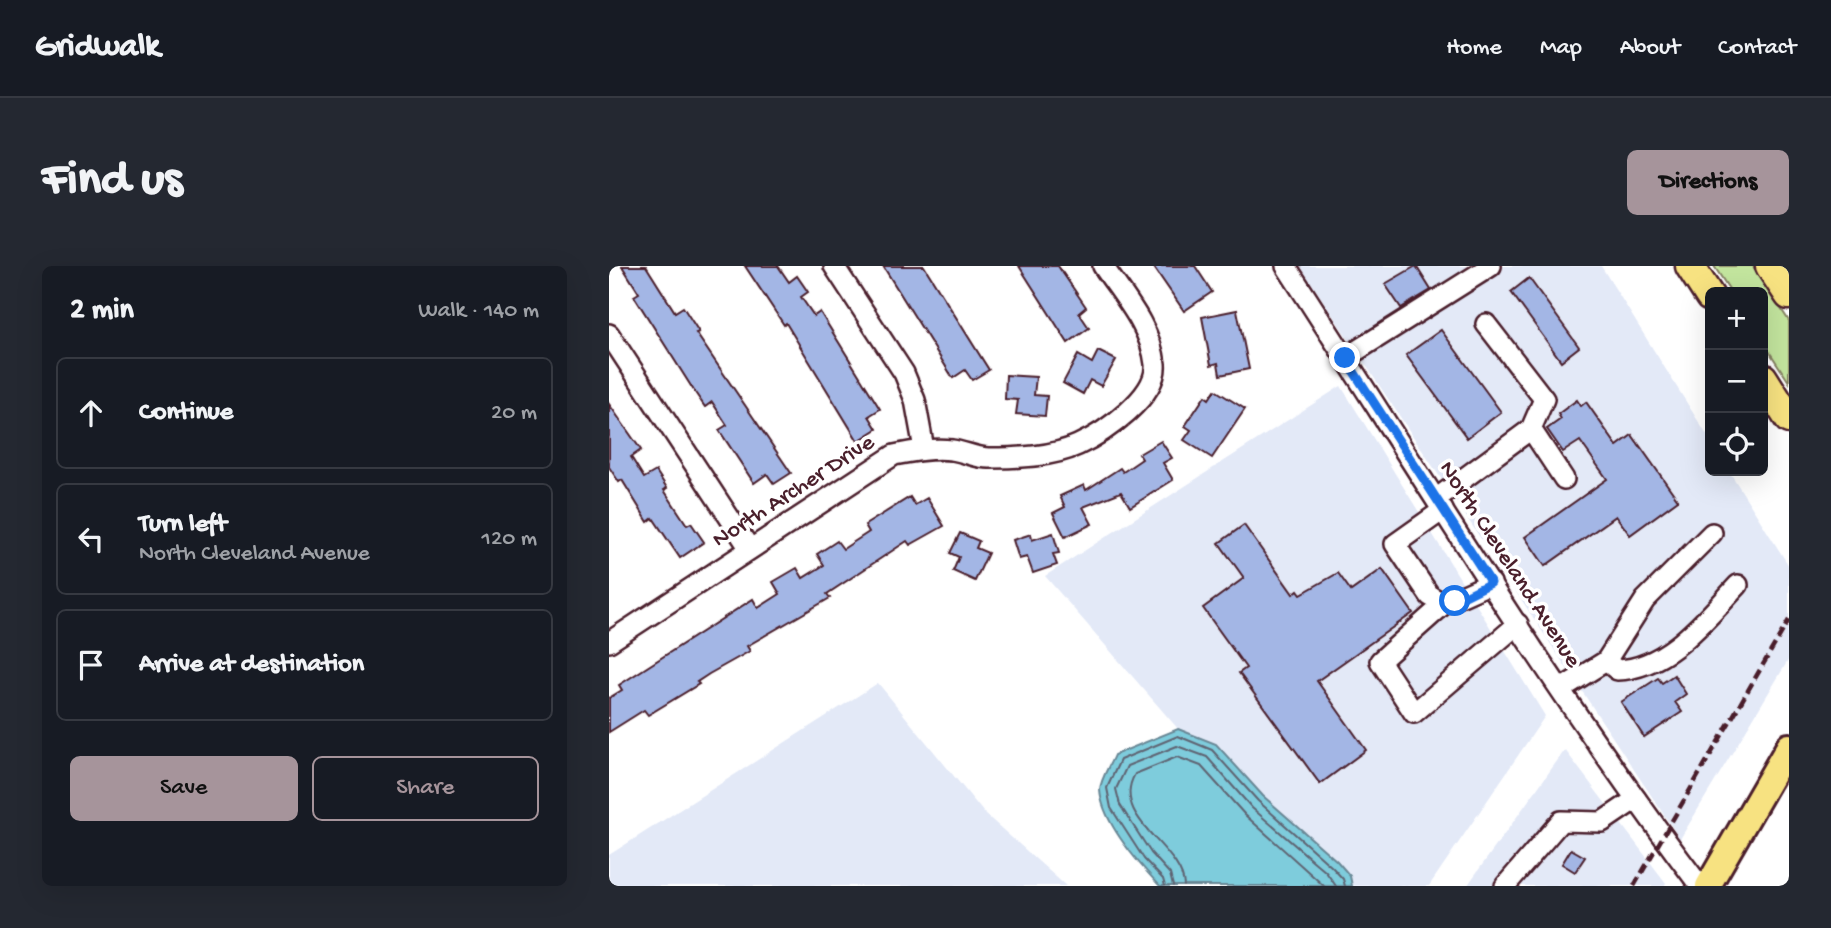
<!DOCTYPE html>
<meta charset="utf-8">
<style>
:root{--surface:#171b24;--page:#242831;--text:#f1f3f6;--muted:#9ea1a6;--line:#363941;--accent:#a6949b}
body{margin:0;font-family:"Gochi Hand",sans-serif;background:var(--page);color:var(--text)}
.controls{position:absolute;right:21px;top:21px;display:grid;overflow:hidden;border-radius:10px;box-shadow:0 7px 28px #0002}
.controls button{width:63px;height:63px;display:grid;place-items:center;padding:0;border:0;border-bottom:2px solid var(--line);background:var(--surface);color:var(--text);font:35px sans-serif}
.stop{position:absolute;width:21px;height:21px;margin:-16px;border:5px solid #1a73e8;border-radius:50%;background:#fff}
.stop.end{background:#1a73e8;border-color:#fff;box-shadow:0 2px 7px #0008}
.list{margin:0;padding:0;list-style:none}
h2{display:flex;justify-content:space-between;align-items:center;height:91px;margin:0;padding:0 28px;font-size:30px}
h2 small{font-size:23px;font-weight:400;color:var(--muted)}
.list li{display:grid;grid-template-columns:46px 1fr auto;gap:21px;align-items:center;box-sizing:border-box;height:112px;margin:0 14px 14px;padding:0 14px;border:2px solid var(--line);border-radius:10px}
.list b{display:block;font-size:26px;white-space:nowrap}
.list p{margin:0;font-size:23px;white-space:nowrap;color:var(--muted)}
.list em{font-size:23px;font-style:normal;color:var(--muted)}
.actions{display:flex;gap:14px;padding:21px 28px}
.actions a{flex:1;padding:16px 0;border:2px solid var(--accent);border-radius:10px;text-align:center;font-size:24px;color:var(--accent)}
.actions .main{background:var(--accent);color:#111}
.icon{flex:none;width:38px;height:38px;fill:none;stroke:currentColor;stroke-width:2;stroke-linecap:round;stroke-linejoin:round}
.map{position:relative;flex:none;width:1180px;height:620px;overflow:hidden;border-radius:10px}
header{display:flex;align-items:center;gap:42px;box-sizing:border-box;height:98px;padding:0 35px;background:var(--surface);border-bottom:2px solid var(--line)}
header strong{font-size:33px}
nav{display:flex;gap:38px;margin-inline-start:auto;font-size:24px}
.intro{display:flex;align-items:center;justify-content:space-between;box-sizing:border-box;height:168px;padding:0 42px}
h1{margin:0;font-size:49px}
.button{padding:18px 32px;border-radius:10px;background:var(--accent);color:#111;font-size:24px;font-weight:700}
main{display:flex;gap:42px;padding:0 42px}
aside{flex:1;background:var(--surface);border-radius:10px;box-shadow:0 7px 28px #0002}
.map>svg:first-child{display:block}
</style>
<header>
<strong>Gridwalk</strong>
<nav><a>Home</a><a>Map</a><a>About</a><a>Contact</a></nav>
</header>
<div class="intro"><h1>Find us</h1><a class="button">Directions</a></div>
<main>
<aside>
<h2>2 min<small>Walk · 140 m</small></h2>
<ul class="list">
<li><svg class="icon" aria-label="ahead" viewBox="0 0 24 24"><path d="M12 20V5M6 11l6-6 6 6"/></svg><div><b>Continue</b></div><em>20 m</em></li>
<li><svg class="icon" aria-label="left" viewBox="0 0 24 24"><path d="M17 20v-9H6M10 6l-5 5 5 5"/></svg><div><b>Turn left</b><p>North Cleveland Avenue</p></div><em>120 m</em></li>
<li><svg class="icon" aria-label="arrive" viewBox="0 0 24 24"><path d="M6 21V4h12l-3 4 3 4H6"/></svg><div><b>Arrive at destination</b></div></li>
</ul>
<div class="actions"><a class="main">Save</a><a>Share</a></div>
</aside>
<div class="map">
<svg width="1180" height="620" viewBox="0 0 1180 620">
<rect width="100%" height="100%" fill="#fff"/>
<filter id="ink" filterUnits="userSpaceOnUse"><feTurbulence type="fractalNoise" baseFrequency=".0143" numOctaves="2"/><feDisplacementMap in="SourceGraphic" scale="14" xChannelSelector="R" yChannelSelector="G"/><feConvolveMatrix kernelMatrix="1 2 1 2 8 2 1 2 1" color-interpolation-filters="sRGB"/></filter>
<g filter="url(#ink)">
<g fill="#e3e9f7">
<polygon points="691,0 992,0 1101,174 1101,205 1120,205 1180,300 1180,393 1071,573"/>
<polygon points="732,120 936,450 820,620 714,620 638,542 436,310"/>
<polygon points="269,417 375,547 457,620 0,620 0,589"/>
<polygon points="956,484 1057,617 1055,620 858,620"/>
</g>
<polygon fill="#c3e59e" stroke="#868264" stroke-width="2" points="1105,0 1144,0 1180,55 1180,116 1154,76 1154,26 1122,26"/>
<path fill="#7eccdc" stroke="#698795" stroke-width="2" d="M569,463L607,478L654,530L728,595L741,610L743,620H551C530,598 493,556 491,524C491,514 501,499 505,489Z"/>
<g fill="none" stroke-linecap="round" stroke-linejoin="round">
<g stroke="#5f6472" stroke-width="2">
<polyline points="556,620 554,613 535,593 502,542 498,522 511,494 569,470 603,484 649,535 723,601 734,613 736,620"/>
<polyline points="564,620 561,608 542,587 511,539 507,523 518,500 568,480 598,491 643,542 717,606 727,620"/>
<path d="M575,620C574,582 500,552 526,508L568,491L592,500L636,549L715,620"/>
</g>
</g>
<g fill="#a3b6e5" stroke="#4a1f2b" stroke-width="2">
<polygon points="13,0 37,0 66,46 74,41 90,66 87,67 182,207 165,218 158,208 145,217 110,164 118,159 103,136 96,141 87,128 25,30 30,27"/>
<polygon points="136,0 169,0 180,16 188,10 199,26 192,31 205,50 211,46 271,143 260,150 268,163 249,175 177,57 175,59"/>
<polygon points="274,0 315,0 380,104 363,114 356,104 344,112"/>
<polygon points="410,0 449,0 477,41 470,47 480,62 459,77"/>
<polygon points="544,0 586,0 603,26 575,45"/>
<polygon points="807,0 822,24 792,42 776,18"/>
<polygon points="920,12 970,81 952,95 902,26"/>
<polygon points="628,44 640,103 611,109 609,97 602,99 593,51"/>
<polygon points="832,64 892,146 858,172 797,89"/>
<polygon points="489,85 507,94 492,120 481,114 474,128 454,117 469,89 483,97"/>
<polygon points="397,109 427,111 425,129 438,130 436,150 407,148 409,134 396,133"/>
<polygon points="606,124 636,143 603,192 575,174 582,164 576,160 596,130 600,133"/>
<polygon points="968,134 972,140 977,136 1008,180 1023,169 1069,234 1021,269 1007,250 936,300 916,271 998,213 971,175 954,186 938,163 952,153 949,148"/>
<polygon points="0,138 32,184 22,191 35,212 47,205 58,222 55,224 78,259 82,257 95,276 71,292 44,252 39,256 13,214 10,216 0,201"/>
<polygon points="552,175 563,192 554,197 564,214 521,241 512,226 474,241 483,258 456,271 444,247 456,241 451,230 475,219 477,224 511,202 514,206 533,193 530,188"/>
<polygon points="301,231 306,239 318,232 335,260 301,279 298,275 218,328 221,332 138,380 141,385 100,408 88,416 90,418 39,449 35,444 0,466 0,432 13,424 10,419 144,333 149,342 171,328 164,316 188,302 194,312 215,299 208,288 228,275 234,283 260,266 256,259"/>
<polygon points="635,259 684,328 689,324 692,328 729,307 742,325 773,303 804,347 708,415 757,484 711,518 630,407 637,402 594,342 635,312 610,277"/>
<polygon points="351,267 370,275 367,282 379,287 366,315 344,305 350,291 341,287"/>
<polygon points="444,267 450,287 444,288 448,299 424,307 418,291 410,293 404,274 422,268 423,274"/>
<polygon points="1065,409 1077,428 1066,436 1073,446 1035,471 1012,436 1049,412 1053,417"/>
<polygon points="962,583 976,591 966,606 953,598"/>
</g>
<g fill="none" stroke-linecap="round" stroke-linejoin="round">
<defs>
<g id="minor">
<polyline points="225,0 295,107 306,134 315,183"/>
<path d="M677,0C812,208 941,422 1091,620"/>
<polyline points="0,68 141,283"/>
<polyline points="736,92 882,0"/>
<polyline points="922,163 955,213"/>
<polyline points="827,233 922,163 935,133 877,58"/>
<polyline points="834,244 786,278 821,330 835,338 882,317"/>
<polyline points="835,338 771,395 805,447 909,358"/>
<path d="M0,376L285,189C305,185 323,182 343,184C356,186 368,192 380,192C408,192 443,191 469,179C495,167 549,130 546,98C542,61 514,30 494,0"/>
<path d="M997,395L1008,404C1058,403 1097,353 1129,319"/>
<polyline points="952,423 997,395 1036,334 1103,267"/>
<polyline points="896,620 952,555 993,556 1027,533"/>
</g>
<polyline id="major" points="1099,620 1180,480"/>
<g id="highway">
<polyline points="1081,0 1101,31"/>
<polyline points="1161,0 1180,29"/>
<polyline points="1154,112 1180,153"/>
</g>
</defs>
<use href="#minor" stroke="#4a1f2b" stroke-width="24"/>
<use href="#major" stroke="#4a1f2b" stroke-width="30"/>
<use href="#highway" stroke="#4a1f2b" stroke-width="33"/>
<use href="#minor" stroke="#fff" stroke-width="19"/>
<use href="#major" stroke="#f7e281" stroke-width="24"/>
<use href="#highway" stroke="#f7e281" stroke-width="28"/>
<polyline stroke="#4a1f2b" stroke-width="4.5" stroke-dasharray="10 5" stroke-linecap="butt" points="1025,620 1180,354"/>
</g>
</g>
<g fill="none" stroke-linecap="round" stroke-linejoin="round" filter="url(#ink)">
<polyline stroke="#1a73e8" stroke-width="9" points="736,92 882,317 846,335"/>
</g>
<g text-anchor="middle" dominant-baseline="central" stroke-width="7" stroke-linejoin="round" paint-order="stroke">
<g font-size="24" fill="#4a1f2b" stroke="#fff">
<text transform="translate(185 226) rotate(-33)">North Archer Drive</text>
<text transform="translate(900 299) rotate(57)">North Cleveland Avenue</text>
</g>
</g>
</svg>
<div class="controls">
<button>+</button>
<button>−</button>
<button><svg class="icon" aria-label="locate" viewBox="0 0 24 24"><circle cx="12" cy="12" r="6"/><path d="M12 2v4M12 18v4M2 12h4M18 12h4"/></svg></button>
</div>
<div class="stop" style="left:846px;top:335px"></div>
<div class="stop end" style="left:736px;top:92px"></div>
</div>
</main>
